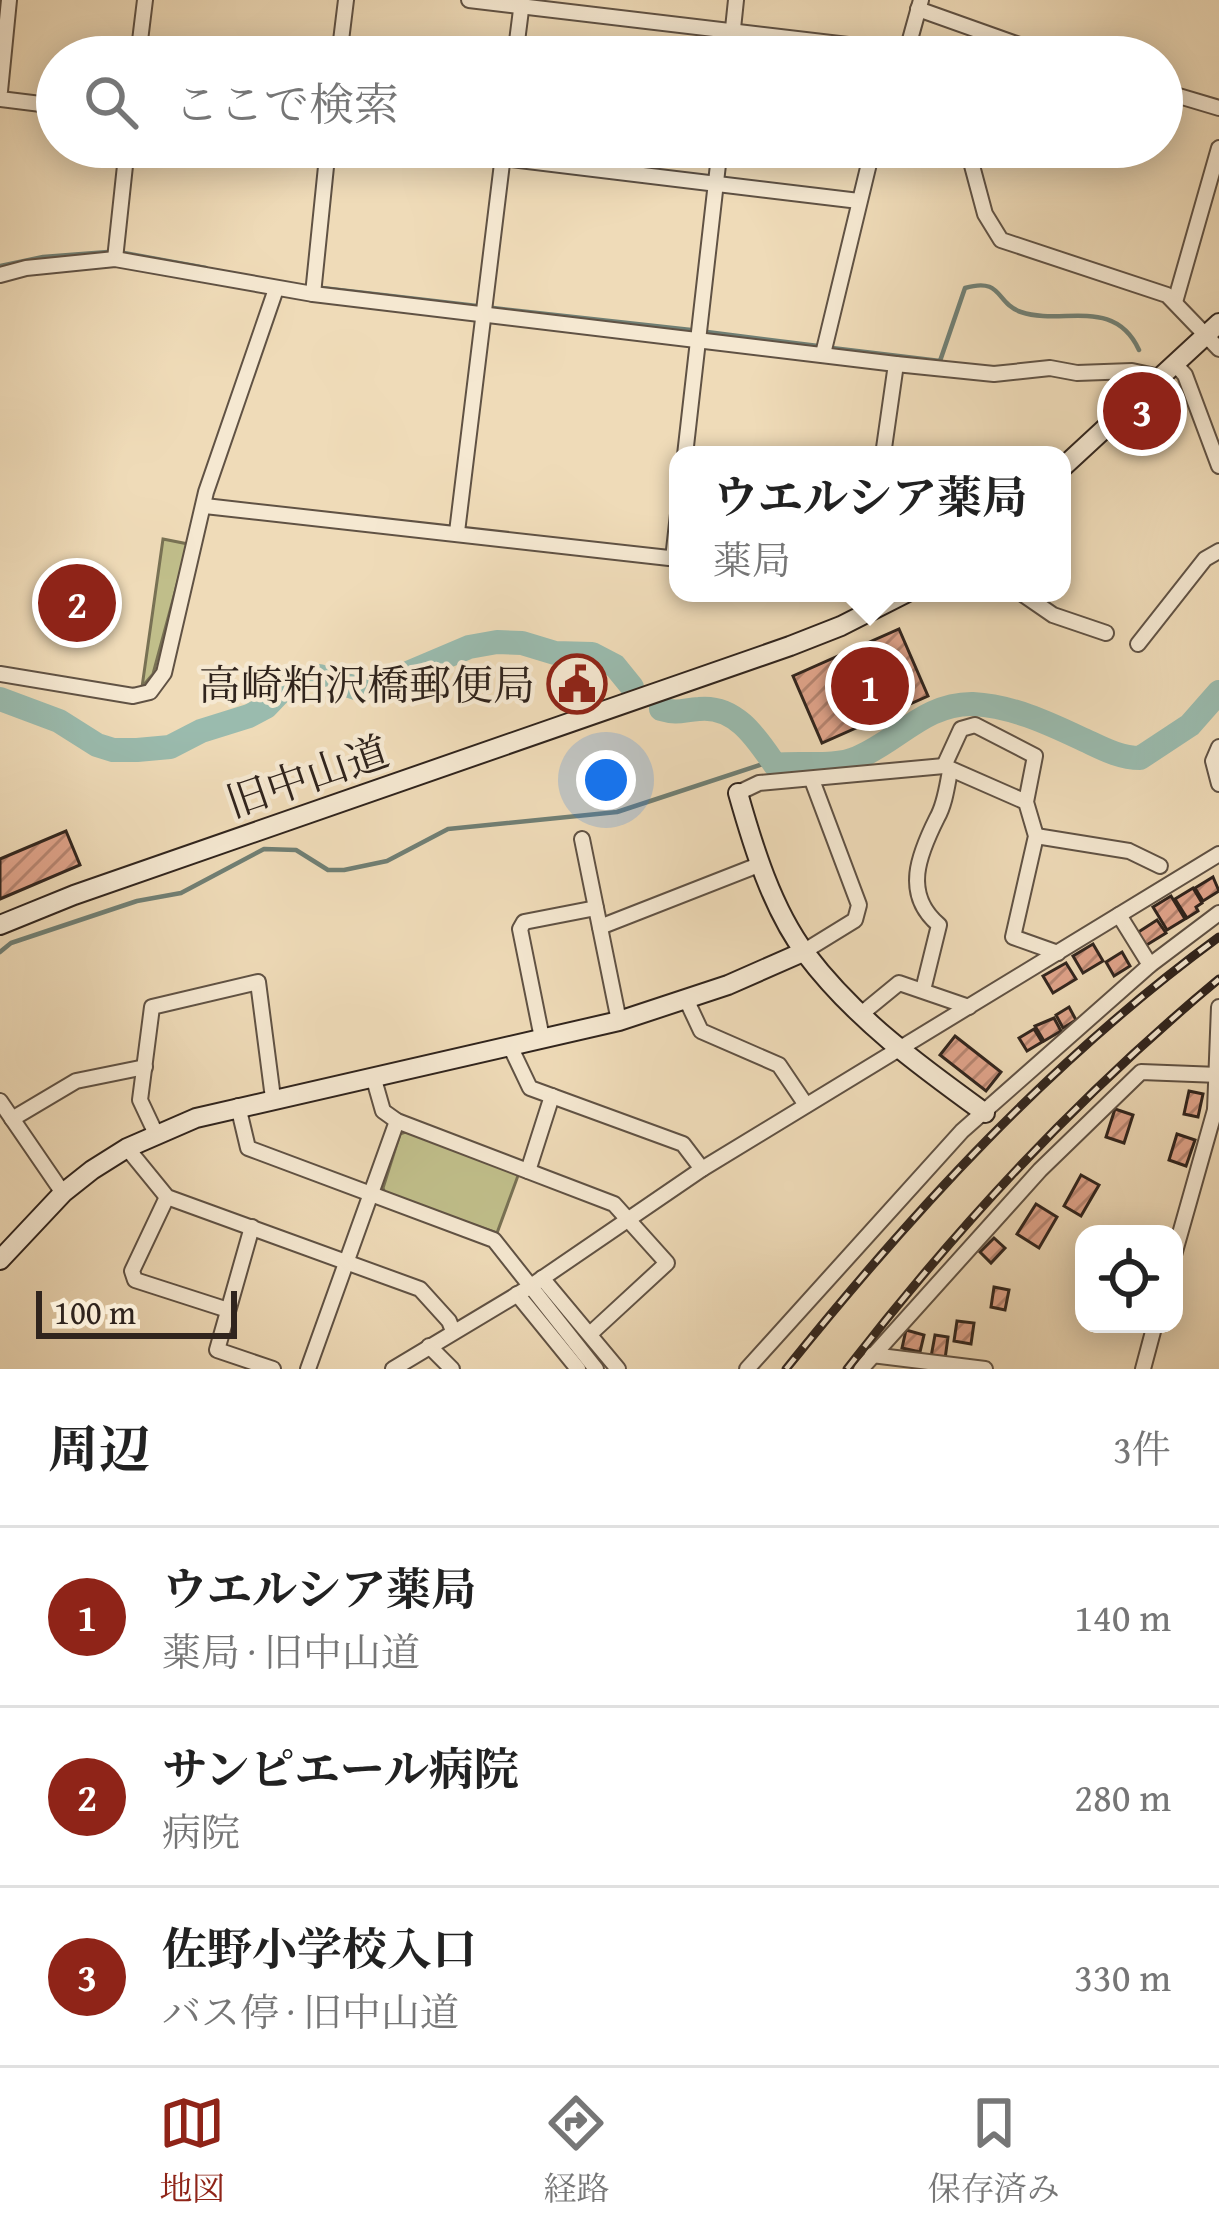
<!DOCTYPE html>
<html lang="ja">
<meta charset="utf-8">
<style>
:root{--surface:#fff;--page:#f2f2f2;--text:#222;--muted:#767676;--line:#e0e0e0;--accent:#8f2418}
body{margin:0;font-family:"Gentium Book Plus","Noto Serif JP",serif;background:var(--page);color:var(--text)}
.controls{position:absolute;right:36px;bottom:36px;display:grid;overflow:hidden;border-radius:24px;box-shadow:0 6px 30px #0003}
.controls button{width:108px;height:108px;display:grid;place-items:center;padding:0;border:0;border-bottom:3px solid var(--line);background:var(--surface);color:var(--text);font:60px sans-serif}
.scale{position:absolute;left:36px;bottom:30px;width:201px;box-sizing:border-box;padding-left:12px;border:6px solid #30241d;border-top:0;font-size:33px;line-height:42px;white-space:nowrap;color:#30241d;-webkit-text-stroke:9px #f5e8d1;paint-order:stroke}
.you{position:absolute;left:606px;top:780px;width:42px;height:42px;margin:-30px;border:9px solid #fff;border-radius:50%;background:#1a73e8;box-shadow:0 0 0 18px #1a73e833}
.badge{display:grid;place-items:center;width:78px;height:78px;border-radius:50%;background:var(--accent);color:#fff;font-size:39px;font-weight:700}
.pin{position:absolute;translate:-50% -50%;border:6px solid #fff;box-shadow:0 3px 12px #0006}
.popup{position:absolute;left:669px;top:446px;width:402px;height:156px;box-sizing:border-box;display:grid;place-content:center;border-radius:24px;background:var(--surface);filter:drop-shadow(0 3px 9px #0005);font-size:39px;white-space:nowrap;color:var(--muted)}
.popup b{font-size:45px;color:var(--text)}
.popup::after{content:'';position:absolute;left:50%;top:100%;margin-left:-24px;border:24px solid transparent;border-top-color:var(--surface)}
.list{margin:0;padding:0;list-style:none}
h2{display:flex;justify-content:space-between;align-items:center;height:156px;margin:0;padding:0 48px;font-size:51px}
h2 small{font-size:39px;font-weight:400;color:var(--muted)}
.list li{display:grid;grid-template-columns:78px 1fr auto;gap:36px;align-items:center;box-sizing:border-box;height:180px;padding:0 48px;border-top:3px solid var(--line)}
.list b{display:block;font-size:45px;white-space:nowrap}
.list p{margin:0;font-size:39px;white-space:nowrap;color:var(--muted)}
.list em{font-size:39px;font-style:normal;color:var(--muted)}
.icon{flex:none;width:66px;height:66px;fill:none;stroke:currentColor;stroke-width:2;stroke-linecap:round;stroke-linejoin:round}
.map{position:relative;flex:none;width:1219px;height:1369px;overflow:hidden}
.search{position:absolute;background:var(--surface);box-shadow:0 6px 30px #0003;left:36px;right:36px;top:36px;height:132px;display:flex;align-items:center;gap:30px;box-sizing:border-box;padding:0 42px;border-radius:66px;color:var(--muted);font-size:45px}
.sheet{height:696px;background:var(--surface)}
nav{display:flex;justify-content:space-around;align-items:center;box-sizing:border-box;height:168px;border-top:3px solid var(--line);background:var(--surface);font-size:33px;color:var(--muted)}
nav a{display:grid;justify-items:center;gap:6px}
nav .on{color:var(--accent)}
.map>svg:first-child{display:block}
</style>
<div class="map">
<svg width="1219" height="1369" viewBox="0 0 1219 1369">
<defs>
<pattern id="building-hatch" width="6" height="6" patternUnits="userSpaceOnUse" patternTransform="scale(3)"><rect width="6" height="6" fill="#e1a48b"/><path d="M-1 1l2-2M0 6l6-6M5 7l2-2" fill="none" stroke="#b78571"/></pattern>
</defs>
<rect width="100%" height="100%" fill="#efdbb8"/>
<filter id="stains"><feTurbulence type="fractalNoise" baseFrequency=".00167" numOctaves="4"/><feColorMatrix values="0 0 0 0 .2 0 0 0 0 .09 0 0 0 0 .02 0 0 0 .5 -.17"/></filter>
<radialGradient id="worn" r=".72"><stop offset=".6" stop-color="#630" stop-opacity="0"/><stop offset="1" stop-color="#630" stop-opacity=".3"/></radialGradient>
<g fill="#c0be8a" stroke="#787154" stroke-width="3">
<polygon points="163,539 188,544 153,674 142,687"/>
<polygon points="408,1131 519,1173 497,1233 386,1195 383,1188 400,1134"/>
</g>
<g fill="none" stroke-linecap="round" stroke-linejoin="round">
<g stroke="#707f74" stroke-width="4.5">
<polyline points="124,253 206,268"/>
<polyline points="0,266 43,257 108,252"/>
<polyline points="322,288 477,306"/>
<polyline points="493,308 691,330"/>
<polyline points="707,332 818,346"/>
<path d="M832,348L940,361L965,288C1003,277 995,303 1021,312C1062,326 1114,296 1139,350"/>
<polyline points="0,952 11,943 137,901 181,893 264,849 296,850 328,870 344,870 387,861 448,829 617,812 772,761"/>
</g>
<g stroke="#9abbae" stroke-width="24">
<polyline points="0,699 59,721 97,745 113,750 137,750 170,747 201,731 249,716 266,707 288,684 319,676 359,689 377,686 469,647 497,642 522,643 555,653 592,654 615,666 632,687"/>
<path d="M661,709C678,714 683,710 699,709C736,705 757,739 775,765C801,762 834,768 857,758C898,741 925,703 973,704C1011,706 1046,722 1080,738C1100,747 1118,758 1140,758L1190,725L1219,692"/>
</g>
</g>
<g fill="url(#building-hatch)" stroke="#30241d" stroke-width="3">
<polygon points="899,629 928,696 822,743 793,676"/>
<polygon points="66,831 80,865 0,899 0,859"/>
<polygon points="1213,877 1219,891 1203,901 1195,888"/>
<polygon points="1193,888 1202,903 1196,907 1198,911 1187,918 1175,899"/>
<polygon points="1171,896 1185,919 1167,930 1153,907"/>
<polygon points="1157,920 1166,933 1145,946 1137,933"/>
<polygon points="1093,944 1103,961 1083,973 1073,956"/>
<polygon points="1122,952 1130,966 1114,976 1106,962"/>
<polygon points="1066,963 1076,979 1053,993 1043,976"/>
<polygon points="1069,1007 1076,1020 1063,1028 1056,1015"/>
<polygon points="1054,1018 1061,1031 1044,1041 1035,1026"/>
<polygon points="1034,1029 1042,1042 1027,1051 1019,1038"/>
<polygon points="955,1036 1001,1072 986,1091 940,1055"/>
<polygon points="1189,1091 1203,1094 1198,1117 1184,1114"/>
<polygon points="1115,1109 1133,1115 1124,1143 1106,1137"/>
<polygon points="1177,1134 1195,1140 1186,1166 1169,1160"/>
<polygon points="1081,1175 1099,1185 1081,1216 1064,1206"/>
<polygon points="1036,1204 1057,1217 1039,1248 1017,1234"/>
<polygon points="994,1238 1005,1248 991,1263 980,1252"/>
<polygon points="994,1287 1009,1290 1005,1310 991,1307"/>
<polygon points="957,1321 974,1323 971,1344 954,1341"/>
<polygon points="906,1330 924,1335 920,1352 902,1348"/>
<polygon points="935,1335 948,1337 945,1359 931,1357"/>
</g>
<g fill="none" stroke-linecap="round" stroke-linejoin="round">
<defs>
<g id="street">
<polyline points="469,0 899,51 911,57"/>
<polyline points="918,9 1053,57"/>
<polyline points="906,54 921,0"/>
<polyline points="138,57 145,0"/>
<polyline points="339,57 346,0"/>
<polyline points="515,57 522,2"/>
<polyline points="730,57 736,0"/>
<polyline points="0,91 9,0"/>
<polyline points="1162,91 1219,108"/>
<polyline points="0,99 57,106"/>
<polyline points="410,147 859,201"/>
<polyline points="967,147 985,214 1001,240 1167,295 1219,349"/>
<polyline points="115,259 127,147"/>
<polyline points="0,275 26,268 115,259 313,294 896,364 994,374 1050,368 1077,373 1132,371 1160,377"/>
<polyline points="313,294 328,147"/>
<polyline points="1175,302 1219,148"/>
<polyline points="823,354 873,147"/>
<polyline points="1175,364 1185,375 1219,466"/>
<polyline points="685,455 720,147"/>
<polyline points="883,455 896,364"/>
<polyline points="205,506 678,559"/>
<polyline points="457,532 504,147"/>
<polyline points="673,559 678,514"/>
<polyline points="855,593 872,612"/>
<polyline points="1021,593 1053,615 1106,633"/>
<polyline points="1138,644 1205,559 1219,551"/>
<polyline points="0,674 133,696 150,692 164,673 206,492 276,289"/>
<polyline points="1219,747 1213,761 1219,784"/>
<polyline points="738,793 759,783 944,766"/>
<polyline points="1026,802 944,766 961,729 975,725 1035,756 1026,802 1036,836 1013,937 1058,953"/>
<polyline points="1036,836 1129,851 1160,866"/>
<polyline points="582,839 619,1021"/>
<polyline points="1119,915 1150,965"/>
<polyline points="600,927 761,864"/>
<polyline points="803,952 855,920 859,905 812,780"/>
<path d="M923,990L939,925C902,894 919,854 937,818C945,804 947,786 950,771"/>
<polyline points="686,999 701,1031 779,1065 806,1105"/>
<polyline points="1219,1007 1215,1110 1219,1111"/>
<polyline points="860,1015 899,983 969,1007"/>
<polyline points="542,1038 520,929 524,922 596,908"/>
<polyline points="510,1046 530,1088 683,1144 702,1169"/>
<polyline points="373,1076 383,1111 397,1121 614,1204 667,1263 590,1334"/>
<polyline points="0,1101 63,1193"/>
<polyline points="238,1106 248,1148 494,1240 596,1369"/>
<polyline points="12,1119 76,1081 145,1067"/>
<polyline points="156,1134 140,1100 152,1007 258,982 273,1098"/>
<polyline points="127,1148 167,1197 420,1289 449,1321 453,1331"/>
<polyline points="528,1171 552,1096"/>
<polyline points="167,1197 132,1271 135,1280 228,1310"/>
<polyline points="252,1227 217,1350 273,1369"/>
<polyline points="1174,1255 1215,1110"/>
<polyline points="542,1278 618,1369"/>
<polyline points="517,1294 578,1369"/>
<polyline points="429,1346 452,1369"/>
<polyline points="872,1355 985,1369"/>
<polyline points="308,1369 397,1121"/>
<polyline points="393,1369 528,1288 702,1169 1219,854"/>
<polyline points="747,1369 962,1131 1150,965 1219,913"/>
<polyline points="861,1369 1040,1170 1141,1072 1219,1075"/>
<polyline points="1143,1369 1155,1324"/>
</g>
<g id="secondary">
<polyline points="1062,468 1219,323"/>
<path d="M738,793C753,846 772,909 806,954C855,1019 920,1066 985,1113"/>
<polyline points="0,925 74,895 790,646 841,626 906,593"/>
<polyline points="0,1260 63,1193 92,1170 127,1148 196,1118 619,1021 728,985 803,952"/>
</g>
</defs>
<use href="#street" stroke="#605244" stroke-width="18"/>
<use href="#secondary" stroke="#30241d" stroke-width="22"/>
<use href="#street" stroke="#f5e8d1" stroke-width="14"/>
<use href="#secondary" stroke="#f5e8d1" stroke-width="18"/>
<defs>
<g id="rail">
<path d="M786,1369C914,1210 1053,1058 1219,937"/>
<path d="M847,1369C957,1227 1080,1094 1219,979"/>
</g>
</defs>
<use href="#rail" stroke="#30241d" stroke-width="9"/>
<use href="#rail" stroke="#f5e8d1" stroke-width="4.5" stroke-dasharray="14" stroke-linecap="butt"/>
</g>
<defs>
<symbol id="civic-ring" viewBox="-11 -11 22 22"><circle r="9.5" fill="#f5e8d1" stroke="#8f2418" stroke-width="1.5"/><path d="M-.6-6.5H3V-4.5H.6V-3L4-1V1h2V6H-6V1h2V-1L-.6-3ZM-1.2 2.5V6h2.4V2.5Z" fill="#8f2418"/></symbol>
</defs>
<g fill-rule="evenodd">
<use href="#civic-ring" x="544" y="651" width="66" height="66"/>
</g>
<g text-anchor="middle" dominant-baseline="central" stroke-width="9" stroke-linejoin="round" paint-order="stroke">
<g font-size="42" fill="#30241d" stroke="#f5e8d1" text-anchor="end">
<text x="535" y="684">高崎粕沢橋郵便局</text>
</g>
<g font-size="42" fill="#30241d" stroke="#f5e8d1">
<text transform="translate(307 776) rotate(-19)">旧中山道</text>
</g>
</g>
<rect width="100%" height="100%" filter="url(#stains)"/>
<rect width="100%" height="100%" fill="url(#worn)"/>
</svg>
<div class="controls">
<button><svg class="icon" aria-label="locate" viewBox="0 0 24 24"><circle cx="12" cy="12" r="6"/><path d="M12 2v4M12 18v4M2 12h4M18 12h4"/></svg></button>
</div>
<div class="scale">100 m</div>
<div class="you"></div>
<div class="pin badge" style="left:870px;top:686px">1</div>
<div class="popup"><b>ウエルシア薬局</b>薬局</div>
<div class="pin badge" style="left:77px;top:603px">2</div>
<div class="pin badge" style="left:1142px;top:411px">3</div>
<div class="search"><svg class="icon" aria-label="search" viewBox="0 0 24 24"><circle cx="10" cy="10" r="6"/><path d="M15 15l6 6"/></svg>ここで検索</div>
</div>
<section class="sheet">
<h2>周辺<small>3件</small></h2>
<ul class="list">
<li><span class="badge">1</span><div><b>ウエルシア薬局</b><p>薬局 · 旧中山道</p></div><em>140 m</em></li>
<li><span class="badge">2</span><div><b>サンピエール病院</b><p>病院</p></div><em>280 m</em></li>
<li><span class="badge">3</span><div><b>佐野小学校入口</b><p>バス停 · 旧中山道</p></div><em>330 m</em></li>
</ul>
</section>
<nav>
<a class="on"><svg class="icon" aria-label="map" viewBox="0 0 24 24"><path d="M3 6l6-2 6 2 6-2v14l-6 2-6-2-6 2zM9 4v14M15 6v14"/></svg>地図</a>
<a><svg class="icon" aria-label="directions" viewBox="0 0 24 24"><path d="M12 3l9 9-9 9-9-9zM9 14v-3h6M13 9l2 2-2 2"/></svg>経路</a>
<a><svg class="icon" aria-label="saved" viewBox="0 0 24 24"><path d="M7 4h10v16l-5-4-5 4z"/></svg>保存済み</a>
</nav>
